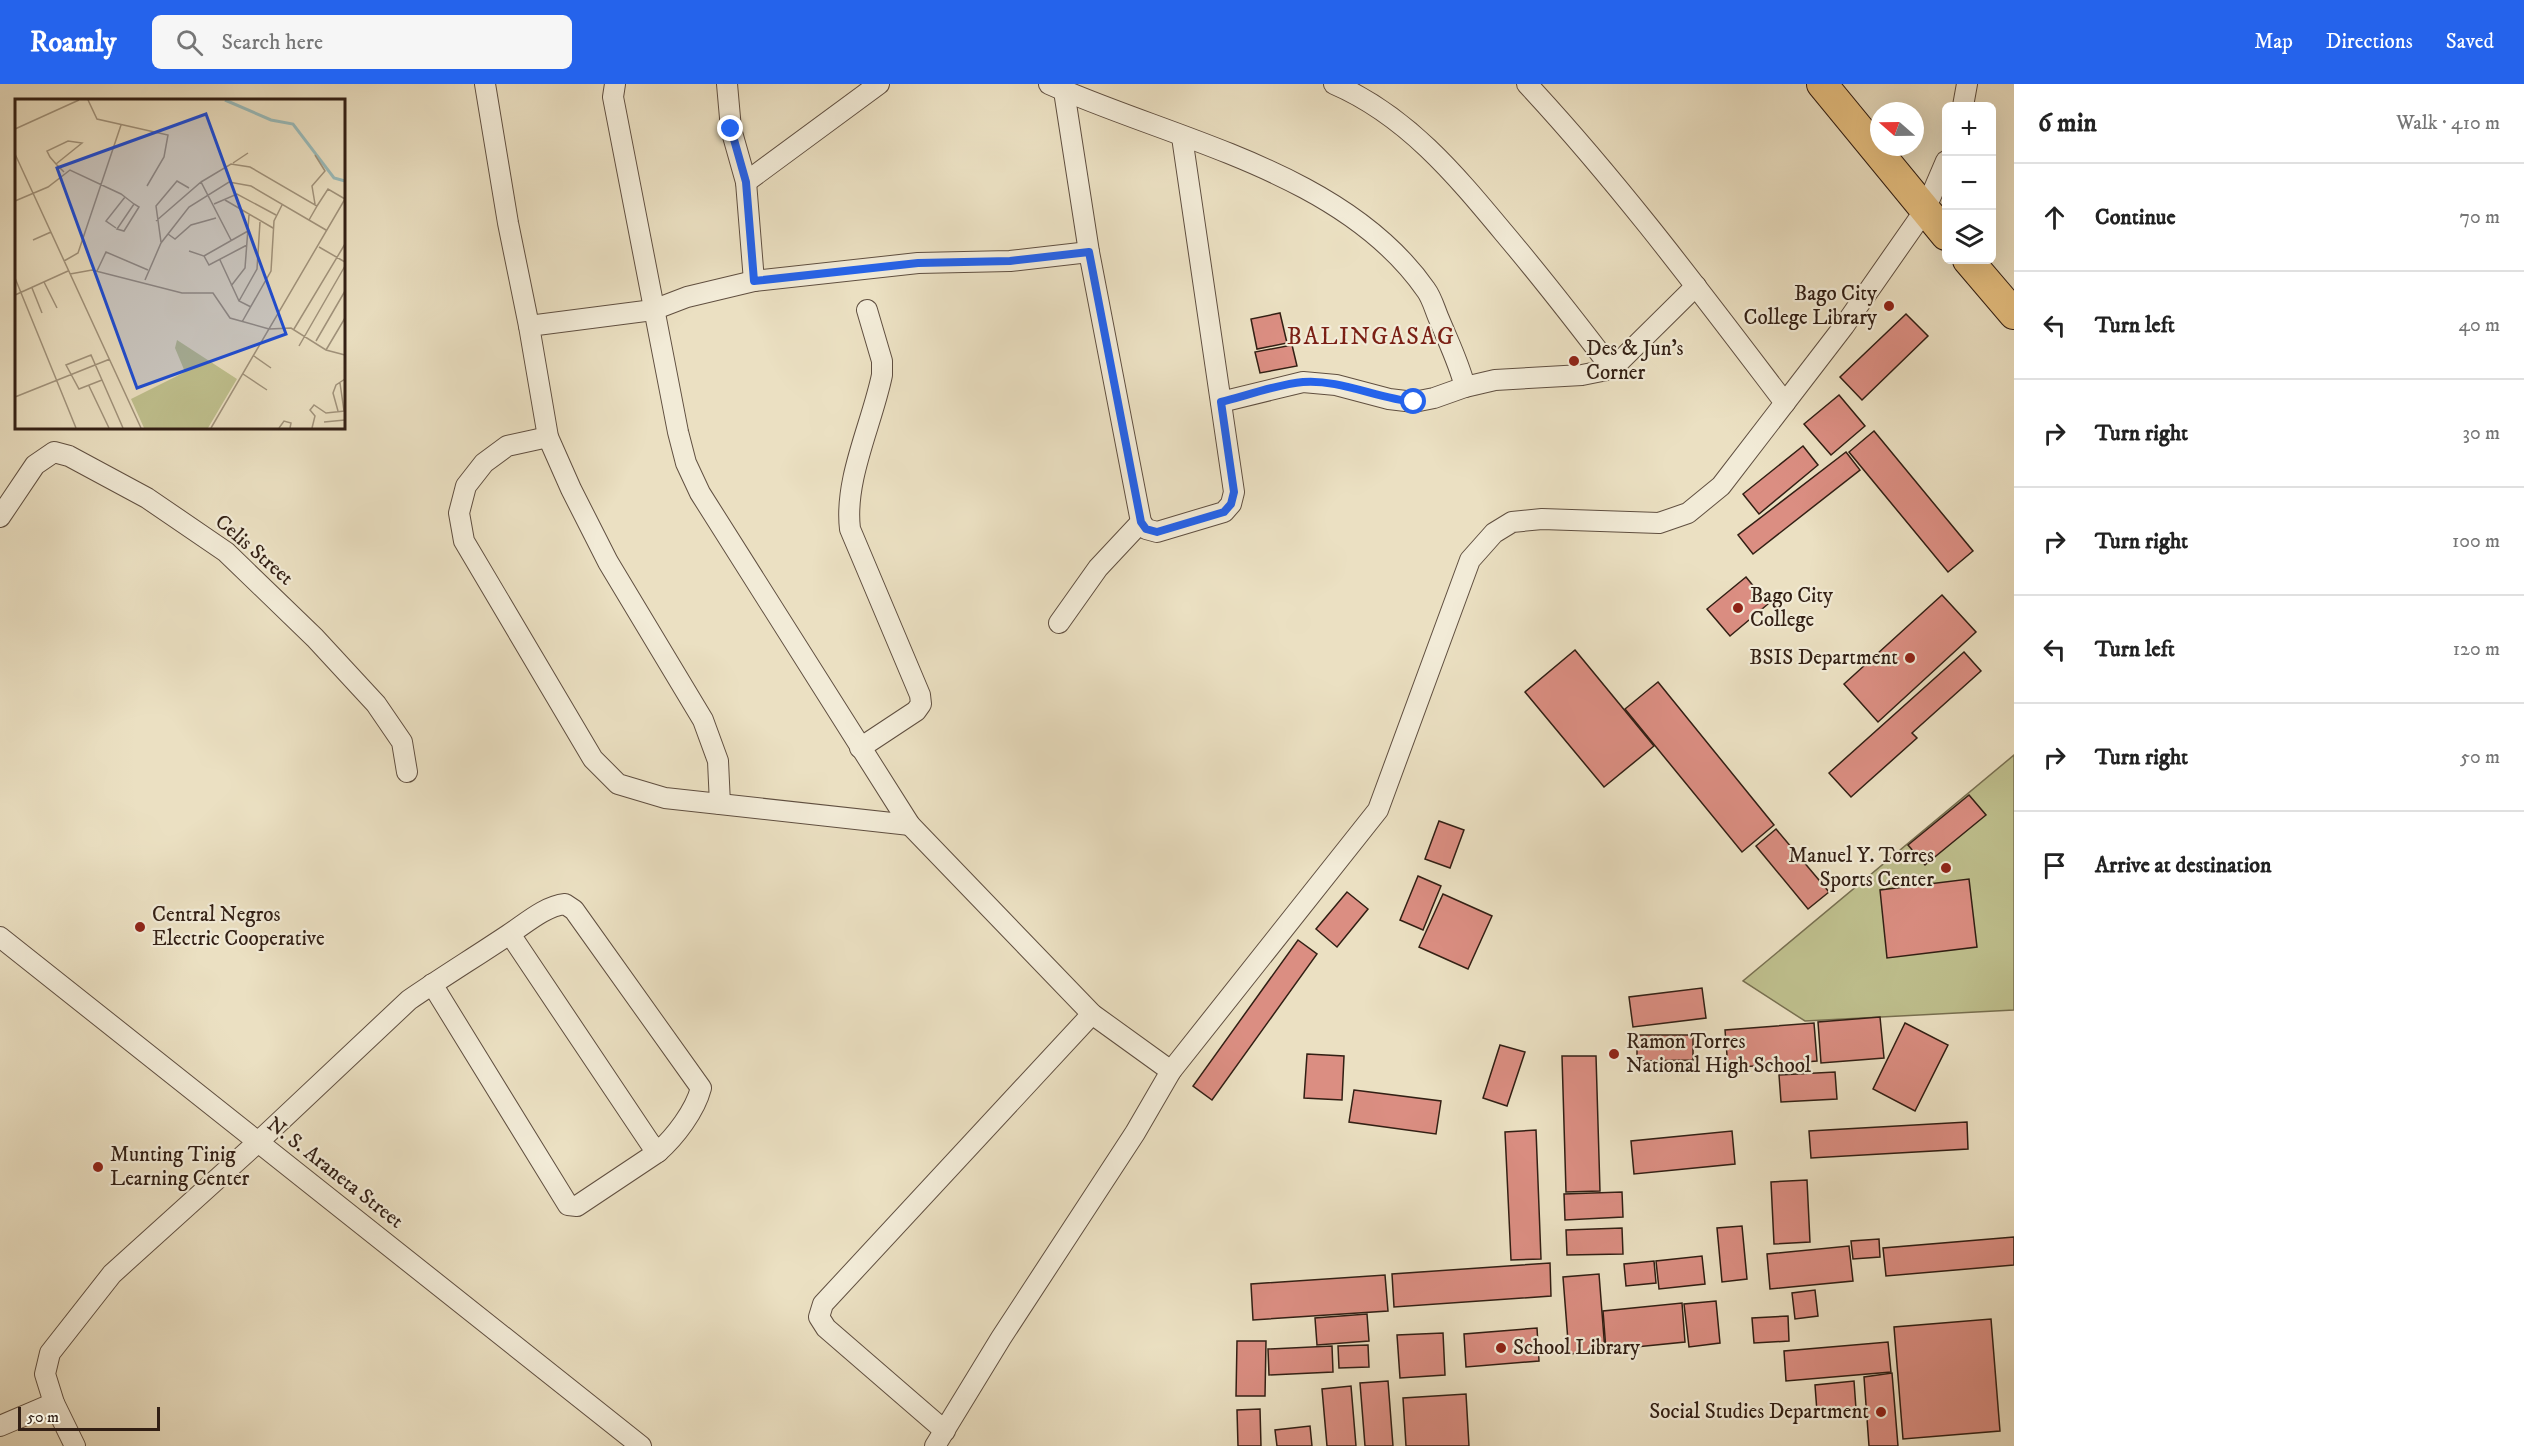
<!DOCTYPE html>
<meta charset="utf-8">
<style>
:root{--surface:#fff;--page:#f6f6f6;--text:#222;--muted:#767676;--line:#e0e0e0;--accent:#2563eb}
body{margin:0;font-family:"IM FELL DW Pica",serif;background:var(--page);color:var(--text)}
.controls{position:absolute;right:18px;top:18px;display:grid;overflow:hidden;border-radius:9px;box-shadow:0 6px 24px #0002}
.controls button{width:54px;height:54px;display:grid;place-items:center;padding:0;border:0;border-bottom:2px solid var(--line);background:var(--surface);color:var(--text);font:30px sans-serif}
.compass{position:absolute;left:1870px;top:18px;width:54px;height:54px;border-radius:50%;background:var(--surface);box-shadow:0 6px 24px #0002;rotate:290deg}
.scale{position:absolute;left:18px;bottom:15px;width:142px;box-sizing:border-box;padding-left:6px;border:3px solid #321f14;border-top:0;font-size:16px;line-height:21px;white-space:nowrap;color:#321f14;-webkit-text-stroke:4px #f2ebd7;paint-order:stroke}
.stop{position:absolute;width:18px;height:18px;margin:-14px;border:4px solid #2563eb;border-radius:50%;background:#fff}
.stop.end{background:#2563eb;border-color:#fff;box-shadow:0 2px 6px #0008}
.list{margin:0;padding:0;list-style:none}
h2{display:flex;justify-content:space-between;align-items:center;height:78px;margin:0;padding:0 24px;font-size:26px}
h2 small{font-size:20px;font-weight:400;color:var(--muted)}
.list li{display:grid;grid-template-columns:39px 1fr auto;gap:18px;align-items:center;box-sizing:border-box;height:108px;padding:0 24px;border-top:2px solid var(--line)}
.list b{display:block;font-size:22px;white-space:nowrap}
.list em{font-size:20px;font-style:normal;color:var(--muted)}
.icon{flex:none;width:33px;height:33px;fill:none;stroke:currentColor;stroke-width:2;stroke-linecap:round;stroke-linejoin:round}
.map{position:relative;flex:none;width:2014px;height:1362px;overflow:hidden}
header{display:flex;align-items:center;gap:36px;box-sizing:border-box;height:84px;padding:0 30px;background:var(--accent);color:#fff}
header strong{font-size:28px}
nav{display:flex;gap:33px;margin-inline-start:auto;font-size:21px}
.search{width:420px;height:54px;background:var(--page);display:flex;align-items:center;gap:15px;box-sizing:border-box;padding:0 21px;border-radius:9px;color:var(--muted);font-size:22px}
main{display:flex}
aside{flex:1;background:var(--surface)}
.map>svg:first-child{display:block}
</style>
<header>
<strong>Roamly</strong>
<div class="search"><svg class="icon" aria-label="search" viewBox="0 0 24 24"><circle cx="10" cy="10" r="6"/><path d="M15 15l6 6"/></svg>Search here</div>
<nav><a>Map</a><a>Directions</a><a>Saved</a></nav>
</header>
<main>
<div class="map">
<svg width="2014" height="1362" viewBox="0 0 2014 1362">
<rect width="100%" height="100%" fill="#ebe0c2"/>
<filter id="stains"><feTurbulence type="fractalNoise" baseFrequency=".00333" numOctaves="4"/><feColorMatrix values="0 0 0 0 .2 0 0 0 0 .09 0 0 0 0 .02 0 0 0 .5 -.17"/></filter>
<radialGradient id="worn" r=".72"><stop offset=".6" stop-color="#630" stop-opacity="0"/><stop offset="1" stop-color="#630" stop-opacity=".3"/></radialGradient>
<polygon fill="#bfc08e" stroke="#787051" stroke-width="1.5" points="2014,671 2014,926 1805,937 1743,897"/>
<g fill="#db8e82" stroke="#321f14" stroke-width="1.5">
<polygon points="1280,229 1287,259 1257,265 1251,235"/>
<polygon points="1906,230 1928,252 1862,316 1840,293"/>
<polygon points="1292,261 1297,282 1260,289 1255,268"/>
<polygon points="1839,311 1865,342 1831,371 1804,340"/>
<polygon points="1874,347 1973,467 1948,488 1849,368"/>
<polygon points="1803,362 1818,381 1759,430 1743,410"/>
<polygon points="1846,368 1860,386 1753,470 1738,451"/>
<polygon points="1746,493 1768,520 1730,552 1707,525"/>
<polygon points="1942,511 1976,548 1878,638 1844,600"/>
<polygon points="1575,566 1654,662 1604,703 1525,608"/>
<polygon points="1964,568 1981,587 1912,649 1917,654 1851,713 1829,689"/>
<polygon points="1658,598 1774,741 1742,768 1625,625"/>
<polygon points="1969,711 1986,731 1925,781 1908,761"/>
<polygon points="1439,737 1464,746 1450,784 1425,775"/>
<polygon points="1776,745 1829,808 1808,825 1756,762"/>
<polygon points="1418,792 1441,802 1423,846 1400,836"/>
<polygon points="1969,795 1977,863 1887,874 1880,806"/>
<polygon points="1347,808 1368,825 1337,863 1316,845"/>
<polygon points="1443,810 1492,832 1468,885 1419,863"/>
<polygon points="1298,856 1317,870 1212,1016 1193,1002"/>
<polygon points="1702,904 1706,934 1633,943 1629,913"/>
<polygon points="1880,933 1884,974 1821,979 1818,938"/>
<polygon points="1814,939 1817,977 1728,984 1725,946"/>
<polygon points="1905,939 1948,961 1915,1027 1873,1005"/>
<polygon points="1637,951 1693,951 1693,976 1637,977"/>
<polygon points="1500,961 1525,968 1507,1022 1483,1014"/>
<polygon points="1307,970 1344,972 1342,1016 1304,1014"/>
<polygon points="1562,972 1596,972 1600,1107 1566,1108"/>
<polygon points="1835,988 1837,1015 1781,1018 1779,991"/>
<polygon points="1354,1006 1441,1017 1436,1050 1349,1038"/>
<polygon points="1967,1038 1968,1065 1811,1074 1809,1047"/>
<polygon points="1536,1046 1541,1175 1511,1176 1505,1048"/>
<polygon points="1732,1047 1735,1080 1634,1090 1631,1057"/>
<polygon points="1807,1096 1810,1158 1774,1160 1771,1098"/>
<polygon points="1622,1108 1623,1133 1565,1136 1564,1110"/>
<polygon points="1742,1142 1747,1195 1722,1198 1717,1144"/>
<polygon points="1622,1144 1623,1170 1567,1171 1566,1146"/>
<polygon points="2014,1153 2014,1181 1886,1192 1883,1164"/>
<polygon points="1879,1155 1880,1173 1853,1175 1851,1157"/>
<polygon points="1849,1162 1853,1197 1770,1205 1767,1170"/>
<polygon points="1702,1172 1705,1200 1659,1205 1656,1177"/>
<polygon points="1654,1177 1656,1199 1626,1202 1624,1180"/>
<polygon points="1550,1179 1551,1212 1394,1223 1392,1190"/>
<polygon points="1599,1190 1605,1267 1569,1270 1563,1193"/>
<polygon points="1385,1191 1388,1227 1253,1236 1251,1200"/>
<polygon points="1815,1206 1818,1232 1795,1235 1792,1209"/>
<polygon points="1716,1217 1720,1259 1689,1263 1684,1220"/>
<polygon points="1682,1219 1685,1258 1606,1266 1603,1227"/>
<polygon points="1367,1230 1369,1257 1317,1261 1315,1234"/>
<polygon points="1788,1232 1789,1257 1754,1259 1752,1234"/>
<polygon points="1991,1235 2000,1347 1903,1355 1894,1243"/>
<polygon points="1537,1244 1539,1277 1466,1283 1464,1250"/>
<polygon points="1443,1249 1445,1291 1400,1294 1397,1251"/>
<polygon points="1237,1257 1266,1257 1265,1312 1236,1312"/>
<polygon points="1888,1258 1891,1288 1786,1297 1784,1267"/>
<polygon points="1368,1261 1369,1283 1339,1284 1338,1262"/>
<polygon points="1332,1262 1333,1288 1269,1291 1268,1265"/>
<polygon points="1892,1289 1898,1362 1869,1362 1864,1293"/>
<polygon points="1388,1297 1393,1362 1365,1362 1360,1299"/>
<polygon points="1854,1297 1856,1325 1817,1328 1815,1301"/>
<polygon points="1351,1302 1356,1362 1327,1362 1322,1305"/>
<polygon points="1466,1310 1469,1362 1406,1362 1403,1314"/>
<polygon points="1260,1325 1261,1362 1238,1362 1237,1326"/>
<polygon points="1310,1342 1312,1362 1277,1362 1275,1346"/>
</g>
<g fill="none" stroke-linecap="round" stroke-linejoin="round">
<defs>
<g id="minor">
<polyline points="485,0 508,139 529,242"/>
<polyline points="615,0 613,13 678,348 686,379 700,409 910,741 1092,930 1171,987"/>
<polyline points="727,0 731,45 746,98 754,197"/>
<path d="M1049,0C1174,56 1344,88 1426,206C1432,214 1435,226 1439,235C1448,257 1459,279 1465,303"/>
<path d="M1334,0C1406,31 1455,90 1504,149C1542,194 1577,239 1612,285"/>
<path d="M1527,0C1620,100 1702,210 1785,319"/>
<polyline points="1064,7 1089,168 1141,438 1146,445 1157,448 1224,428 1231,420 1234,408 1182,53"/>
<polyline points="1963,22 1967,0"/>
<polyline points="746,98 879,0"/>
<polyline points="1221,318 1303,298 1336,301 1389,315 1414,318 1434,314 1465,303 1495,296 1582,291 1612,285 1696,202"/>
<polyline points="548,353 507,362 484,379 466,402 459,429 464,457 593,675 618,700 665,714 910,741"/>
<polyline points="0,433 35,381 54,368 69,372 147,414 226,468 315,554 376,620 402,658 407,688"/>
<polyline points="1059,539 1098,484 1141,438"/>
<path d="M860,664L916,627L921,620L920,611L850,445C844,395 872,340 882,291V277L867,226"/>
<polyline points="720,720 718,677 703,636 608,478 571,405 548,353 529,242 653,226 687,213 754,197 918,179 1010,177 1089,168"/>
<polyline points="0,853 641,1362"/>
<polyline points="432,900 568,1121 577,1122 658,1068"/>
<polyline points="0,1342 54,1319"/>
<polyline points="945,1347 826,1244 819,1233 823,1220 1092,930"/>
<path d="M75,1362L54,1319L45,1290L50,1269L112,1190L257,1059L409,916C441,894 475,873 508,851C525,840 545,822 565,820L574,826L701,1004C695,1027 675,1053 658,1068L650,1059L510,850"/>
<polyline points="935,1362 1001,1254 1135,1049 1171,987 1378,726 1470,476 1494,449 1512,438 1542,435 1659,439 1688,429 1721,402 1844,242 1925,126 1946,77"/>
</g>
<g id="highway">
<polyline points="1822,0 1946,151"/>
<polyline points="1968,176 2014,230"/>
</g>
</defs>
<use href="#minor" stroke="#604f40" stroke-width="22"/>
<use href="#highway" stroke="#321f14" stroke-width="32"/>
<use href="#minor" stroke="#f2ebd7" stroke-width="20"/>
<use href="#highway" stroke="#e6c081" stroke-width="30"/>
</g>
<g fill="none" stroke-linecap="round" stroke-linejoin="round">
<path stroke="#2563eb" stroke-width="8" d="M731,45L746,98L754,197L918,179L1010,177L1089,168L1141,438L1146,445L1157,448L1224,428L1231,420L1234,408L1221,318C1245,312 1279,300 1303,298C1338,295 1377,314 1414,318"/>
</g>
<g fill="#8f2418" stroke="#f2ebd7" stroke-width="2">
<circle cx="1889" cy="222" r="6"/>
<circle cx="1574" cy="277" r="6"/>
<circle cx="1738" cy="524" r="6"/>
<circle cx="1910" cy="574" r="6"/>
<circle cx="1946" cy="784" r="6"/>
<circle cx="140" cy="843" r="6"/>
<circle cx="1614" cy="970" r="6"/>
<circle cx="98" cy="1083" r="6"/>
<circle cx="1501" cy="1264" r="6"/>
<circle cx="1881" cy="1328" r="6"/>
</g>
<g text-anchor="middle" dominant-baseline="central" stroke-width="4.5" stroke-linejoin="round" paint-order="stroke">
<g font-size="21" fill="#321f14" stroke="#f2ebd7" text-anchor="start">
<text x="1877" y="210" text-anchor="end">Bago City<tspan x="1877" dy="24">College Library</tspan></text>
<text x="1586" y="265">Des &amp; Jun’s<tspan x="1586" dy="24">Corner</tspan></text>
<text x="1750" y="512">Bago City<tspan x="1750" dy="24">College</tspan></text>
<text x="1898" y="574" text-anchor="end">BSIS Department</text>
<text x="1934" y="772" text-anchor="end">Manuel Y. Torres<tspan x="1934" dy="24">Sports Center</tspan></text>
<text x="152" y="831">Central Negros<tspan x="152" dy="24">Electric Cooperative</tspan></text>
<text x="1626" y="958">Ramon Torres<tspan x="1626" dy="24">National High School</tspan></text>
<text x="110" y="1071">Munting Tinig<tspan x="110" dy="24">Learning Center</tspan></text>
<text x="1513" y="1264">School Library</text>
<text x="1869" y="1328" text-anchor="end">Social Studies Department</text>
</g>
<g font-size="21" fill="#321f14" stroke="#f2ebd7">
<text transform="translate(254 466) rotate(41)">Celis Street</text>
<text transform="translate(335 1089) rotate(38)">N. S. Araneta Street</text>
</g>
<g font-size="24" letter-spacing="1.5" fill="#7a1f14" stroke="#f2ebd7">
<text x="1371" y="253">BALINGASAG</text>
</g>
</g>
<g transform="translate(15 15)">
<rect width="330" height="330" fill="#ebe0c2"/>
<path d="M162,241L222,280L193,329H129L116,300L170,273L160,249Z" fill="#bfc08e"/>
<path fill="none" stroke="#9abbba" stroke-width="3" d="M210,1L256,21L278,25L319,79L330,82"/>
<path fill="none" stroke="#a1937c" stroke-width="1.5" d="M73,1L82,20L153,36L149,58L132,87M0,30L64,1M0,55L126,329M218,64L233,54M41,65L67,44L53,42L32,52L35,58L41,65L49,73M186,83L216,65L235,68L302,107L294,121M210,101L258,129M0,102L33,88L55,71L106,95L110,98L119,105L124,108L109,132L102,130L119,105M199,105L222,95L261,116M300,105L297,87L310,72L300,56M302,107L313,90L330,100M141,122L186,83L216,141M101,129L91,122L110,98M153,135L160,140L176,126L201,119M18,141L36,133M146,143L141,107L162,82L174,89M304,148L330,163M174,152L189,157L194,166L232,146M189,157L233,132M205,161L224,202L236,208M49,162L63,154L106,26M82,172L91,153L133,171M55,175L77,171L167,194H198L215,219L254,230L276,229L311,251L330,256M0,179L61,329M130,181L146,144L174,108L214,83L236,87L311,131M29,183L42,209M216,187L230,169L234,116M17,189L27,214M0,196L53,172M224,202L242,170L245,123M227,223L256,172L259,122L267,106M279,230L330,145M301,242L330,192M284,247L330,167M311,251L330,219M239,257L256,269M228,275L252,291M87,281L64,290L51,266L76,256L87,281L108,329M325,284L329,312M74,287L94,329M0,298L95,260M323,312L318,294L321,286L330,280M309,323L330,321M196,329L330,100M264,329L269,322L276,324L275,329M297,329L300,317L295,311L299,306L311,314L330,312"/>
<path fill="#1d4ed8" fill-opacity="0.15" stroke="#1d4ed8" stroke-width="3" d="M191,15L271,235L122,289L42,69Z"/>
<rect width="330" height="330" fill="none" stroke="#321f14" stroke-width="3"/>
</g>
<rect width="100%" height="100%" filter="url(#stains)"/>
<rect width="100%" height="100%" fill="url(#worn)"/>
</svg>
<div class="controls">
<button>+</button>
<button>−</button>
<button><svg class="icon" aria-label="layers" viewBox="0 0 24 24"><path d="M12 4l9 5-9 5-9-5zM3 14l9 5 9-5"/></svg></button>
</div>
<svg class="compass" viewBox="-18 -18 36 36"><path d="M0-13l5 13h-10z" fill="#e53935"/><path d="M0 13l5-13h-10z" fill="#767676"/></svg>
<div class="scale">50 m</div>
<div class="stop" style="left:1414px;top:318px"></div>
<div class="stop end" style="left:731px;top:45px"></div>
</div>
<aside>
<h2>6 min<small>Walk · 410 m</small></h2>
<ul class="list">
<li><svg class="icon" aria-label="ahead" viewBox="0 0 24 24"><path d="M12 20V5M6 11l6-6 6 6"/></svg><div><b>Continue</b></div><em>70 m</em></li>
<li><svg class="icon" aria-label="left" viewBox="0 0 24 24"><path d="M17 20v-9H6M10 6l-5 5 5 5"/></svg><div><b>Turn left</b></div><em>40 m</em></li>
<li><svg class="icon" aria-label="right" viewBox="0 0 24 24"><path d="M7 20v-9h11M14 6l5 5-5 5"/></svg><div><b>Turn right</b></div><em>30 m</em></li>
<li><svg class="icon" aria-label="right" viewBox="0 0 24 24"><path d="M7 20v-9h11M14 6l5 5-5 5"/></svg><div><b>Turn right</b></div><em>100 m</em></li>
<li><svg class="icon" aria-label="left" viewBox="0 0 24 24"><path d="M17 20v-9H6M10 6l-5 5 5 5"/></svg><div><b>Turn left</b></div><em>120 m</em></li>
<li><svg class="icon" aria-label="right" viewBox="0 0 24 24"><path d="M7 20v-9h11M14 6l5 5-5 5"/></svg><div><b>Turn right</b></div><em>50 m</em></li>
<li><svg class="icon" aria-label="arrive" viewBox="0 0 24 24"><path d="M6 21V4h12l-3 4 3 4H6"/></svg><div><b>Arrive at destination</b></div></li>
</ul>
</aside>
</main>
